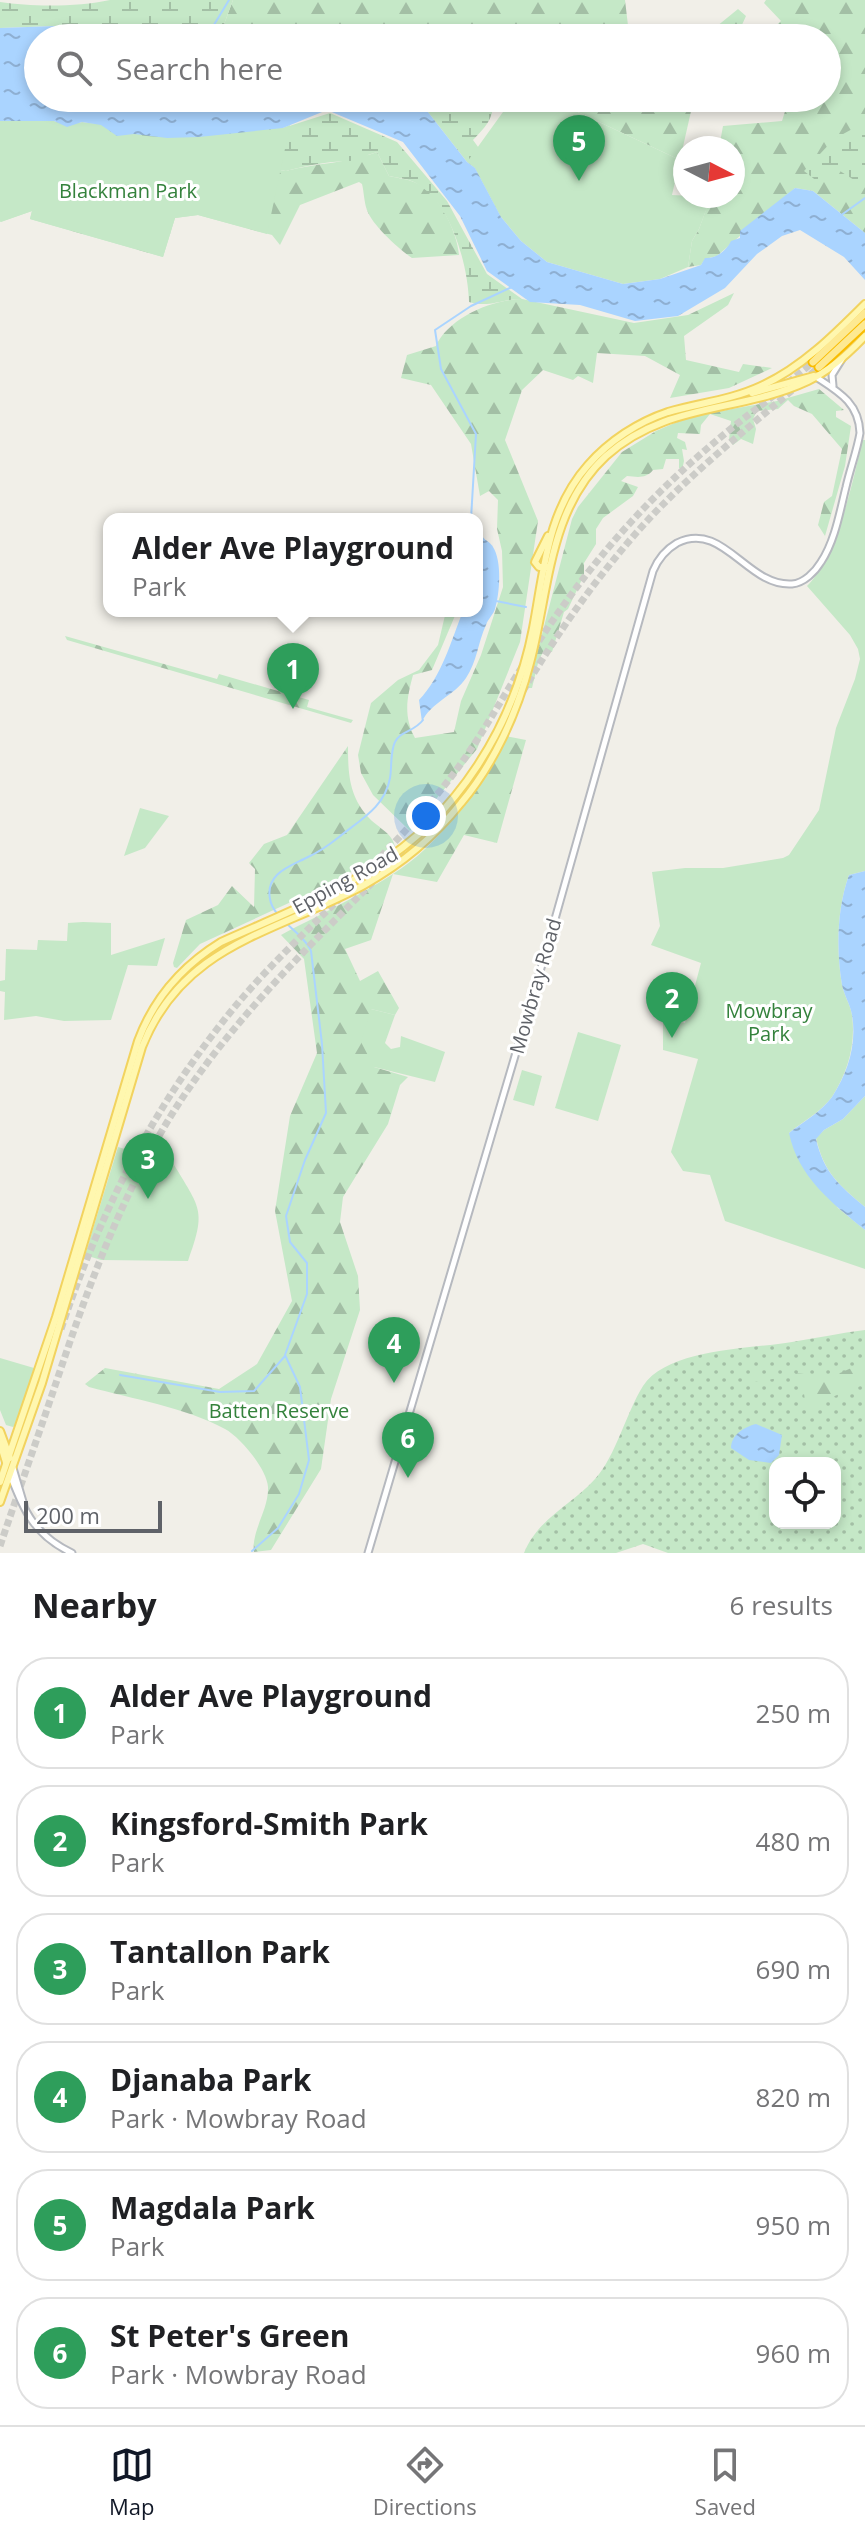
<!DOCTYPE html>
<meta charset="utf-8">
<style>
:root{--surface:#fff;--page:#f2f2f2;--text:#202124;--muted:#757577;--line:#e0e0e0;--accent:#111827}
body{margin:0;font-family:"Open Sans",sans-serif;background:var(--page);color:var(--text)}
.controls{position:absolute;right:24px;bottom:24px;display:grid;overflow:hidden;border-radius:16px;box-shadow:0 4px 12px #0003}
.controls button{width:72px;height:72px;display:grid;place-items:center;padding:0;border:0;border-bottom:2px solid var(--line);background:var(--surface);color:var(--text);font:40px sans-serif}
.compass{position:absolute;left:673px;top:136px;width:72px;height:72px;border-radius:50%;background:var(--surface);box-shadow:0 4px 12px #0003;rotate:96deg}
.scale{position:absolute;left:24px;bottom:20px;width:138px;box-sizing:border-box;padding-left:8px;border:4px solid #5f6268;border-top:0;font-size:22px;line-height:28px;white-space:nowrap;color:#5f6268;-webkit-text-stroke:6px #fff;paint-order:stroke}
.you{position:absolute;left:426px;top:816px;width:28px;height:28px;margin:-20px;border:6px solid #fff;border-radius:50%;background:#1a73e8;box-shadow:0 0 0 12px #1a73e833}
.badge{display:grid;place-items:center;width:52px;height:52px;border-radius:50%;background:var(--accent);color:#fff;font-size:26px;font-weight:700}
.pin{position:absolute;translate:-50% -66px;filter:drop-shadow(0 2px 4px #0008)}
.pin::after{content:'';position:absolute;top:42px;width:28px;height:24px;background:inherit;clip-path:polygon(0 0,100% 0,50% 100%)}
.popup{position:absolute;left:103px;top:513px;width:380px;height:104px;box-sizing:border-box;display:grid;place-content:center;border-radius:16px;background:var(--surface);filter:drop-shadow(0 2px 6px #0005);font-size:26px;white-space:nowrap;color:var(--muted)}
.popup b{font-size:30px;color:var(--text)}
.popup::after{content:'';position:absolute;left:50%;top:100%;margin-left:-16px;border:16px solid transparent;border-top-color:var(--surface)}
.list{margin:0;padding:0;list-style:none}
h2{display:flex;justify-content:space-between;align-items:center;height:104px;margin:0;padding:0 32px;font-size:34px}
h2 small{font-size:26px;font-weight:400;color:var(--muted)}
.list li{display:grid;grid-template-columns:52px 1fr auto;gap:24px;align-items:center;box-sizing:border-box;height:112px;margin:0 16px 16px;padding:0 16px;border:2px solid var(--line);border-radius:32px}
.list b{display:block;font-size:30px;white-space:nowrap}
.list p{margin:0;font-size:26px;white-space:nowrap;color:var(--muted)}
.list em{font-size:26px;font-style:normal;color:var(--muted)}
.icon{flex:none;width:44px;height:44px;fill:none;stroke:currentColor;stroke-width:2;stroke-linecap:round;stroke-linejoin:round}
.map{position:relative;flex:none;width:865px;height:1553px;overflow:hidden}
.search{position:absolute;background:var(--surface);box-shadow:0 4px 12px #0003;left:24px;right:24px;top:24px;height:88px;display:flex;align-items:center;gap:20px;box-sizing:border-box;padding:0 28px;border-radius:44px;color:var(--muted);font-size:30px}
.sheet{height:872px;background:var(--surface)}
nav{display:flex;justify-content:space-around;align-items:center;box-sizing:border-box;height:112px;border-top:2px solid var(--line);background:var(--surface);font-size:22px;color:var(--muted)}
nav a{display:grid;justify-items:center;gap:4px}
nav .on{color:var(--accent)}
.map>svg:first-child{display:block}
</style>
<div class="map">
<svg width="865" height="1553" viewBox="0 0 865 1553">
<defs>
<pattern id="grass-dots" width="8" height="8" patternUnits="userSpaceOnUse" patternTransform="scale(2)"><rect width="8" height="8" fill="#c5e8c7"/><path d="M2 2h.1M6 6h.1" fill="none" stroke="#a3bfa5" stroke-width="1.8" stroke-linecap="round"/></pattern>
<pattern id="forest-firs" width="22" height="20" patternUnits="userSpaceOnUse" patternTransform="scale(2)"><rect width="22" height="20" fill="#c5e8c7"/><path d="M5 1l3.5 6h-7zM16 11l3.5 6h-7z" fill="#a3bfa5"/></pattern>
<pattern id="wetland-marsh" width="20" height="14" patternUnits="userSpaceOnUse" patternTransform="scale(2)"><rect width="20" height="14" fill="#c5e8c7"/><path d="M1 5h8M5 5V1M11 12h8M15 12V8" fill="none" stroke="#a3bfa5"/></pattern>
<pattern id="water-ripples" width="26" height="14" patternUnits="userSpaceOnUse" patternTransform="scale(2)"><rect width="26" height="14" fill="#aad4ff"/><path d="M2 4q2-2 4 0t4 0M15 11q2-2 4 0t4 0" fill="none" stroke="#8eafd2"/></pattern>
</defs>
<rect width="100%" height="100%" fill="#f1efe8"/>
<path fill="url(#grass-dots)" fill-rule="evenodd" d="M865,1330V1553H668L643,1544L616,1553H524C538,1518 572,1505 595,1479C616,1456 626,1413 643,1386C668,1348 752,1349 792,1342C817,1338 840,1333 865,1330ZM775,1463H835V1523H775Z"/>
<g fill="url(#forest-firs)">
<polygon points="233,0 625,0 629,34 711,31 738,9 746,16 736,38 219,38"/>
<polygon points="766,0 865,0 865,233 813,191 795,188 717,256 705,259 701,265 688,267 692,241 699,229 711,196 733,196 733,148 719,148 723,126 782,121 787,105 785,98 827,98 827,38 749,38 755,26 767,34 781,21 764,3"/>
<polygon points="548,98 694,98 680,160"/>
<path d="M0,121L286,171C316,163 349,163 377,152L389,176C397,178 407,179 414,182C438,191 457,231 459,255L412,258C399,249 372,225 367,210C364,202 364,192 362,184L359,182L300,205L280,245L272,235L198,215L175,218L163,257L30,219L32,211L1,222Z"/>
<path d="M734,293L728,305L684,336L686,360L739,372L743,364L772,368L729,388L670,398L680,375L645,356L597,353L593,383L578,376L573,380L543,370L522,390L505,440L538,521L520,642L477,749L410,831L373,795L361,773L358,755L371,703L398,680L419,670L438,645L446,611H457L432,670L413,675C407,698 403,715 415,738L454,732L461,701L481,655L503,587L502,551L497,529L498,500L489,491L480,496L471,444L431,385L401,378L407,355L436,346C448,318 492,299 522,299L634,323L688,315Z"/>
<path d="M819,389L844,410L836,411V417L851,426L845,466L825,536L818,525L824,502L832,496L842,449L812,414L794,406L788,400L778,409L757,411L753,419L756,429L753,444L741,439L733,445L729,440L731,421L710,414L701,425L700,434L678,433L677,438L685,442L687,450L682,449L684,461L682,470L679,468V459H666L663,469L653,470C646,479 637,477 627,476L621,481L638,487L633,496L603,518L596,529V544L584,563V575L568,609L564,612L552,652L544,651L539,659L532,688H528L572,519L578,507L622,452L656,431L677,422L704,414L777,401Z"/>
<polygon points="65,636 217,679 219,674 309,700 307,707 353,720 351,723 67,640"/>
<path d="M506,736L526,740L497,843L464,835L437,882L393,874L371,940L345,949L360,981L378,971L399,1008L395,1015L371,1009L374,1067L408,1077L400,1085L388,1124L343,1197L340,1222L358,1276L360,1310L331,1399L321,1469L271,1550L254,1552C251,1531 269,1510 268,1487C267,1469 240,1437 225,1429C184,1407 133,1399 89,1387L85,1384L105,1368L219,1389L257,1364L292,1301L275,1211L290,1116L317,1053L304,959L281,935C324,912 389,883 424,850C458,818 485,778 506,736Z"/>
<path d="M348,746C348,774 349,797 370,819C379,828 393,834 395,847L328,885L200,944L177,968L174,967L173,963L186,920L218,905L232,886L254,907L255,869L249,863L264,844L287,835Z"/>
<path d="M865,1362V1384C845,1392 826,1398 809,1410L806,1408L803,1386L791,1376L754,1382V1377C783,1373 804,1371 832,1380L840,1373Z"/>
</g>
<g fill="url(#wetland-marsh)">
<path d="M110,0H233L219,38H74L69,30L55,26L0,28V2C32,7 78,7 110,0Z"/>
<path d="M417,98H493C495,117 486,127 473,140L497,173L688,267L501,217L475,168L467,162Z"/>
<path d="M330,113L397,142L447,201L487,274L522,299C501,299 490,308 469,302C468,266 452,206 419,185C411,179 399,178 389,176L377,152L368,155L365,161C337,160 313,164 286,171L0,121L283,128Z"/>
<polygon points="865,122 865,187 840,171 818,182 804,171 834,139"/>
</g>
<g fill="#c5e8c7">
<polygon points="513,98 548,98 680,160 672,195 711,197 699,229 692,241 688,267 660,279 623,284 547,262 521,241 501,217 475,168 467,162"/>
<path d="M4,120L54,121L67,127L82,122L101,125L117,136C137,133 155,138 175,138C211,137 247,132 283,128L290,125L267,234L198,215L175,218L163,257L30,219L32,211L0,222V121Z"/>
<path d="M862,440H865V871L849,875C837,908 836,950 842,985C844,995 850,1004 852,1015C856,1044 848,1072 832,1097C822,1111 802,1122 789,1133L838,1208L865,1230V1269L725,1221L710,1175L683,1171L671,1152L698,1059L663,1050V1017L685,1023L701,963L651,945L660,926L652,872L685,868H723L783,858L789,855L819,810L836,728L855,679L860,659L858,649L850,635L807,586C836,558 854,480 862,440Z"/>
<polygon points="140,808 169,816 145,848 124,856"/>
<polygon points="83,922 111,923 111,955 165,938 157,966 128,965 111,1020 64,1021 36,1016 4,1020 5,992 0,991 0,981 5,980 6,949 37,950 38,940 67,941 68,923"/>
<polygon points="371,1009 395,1015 385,1043 391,1049 400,1047 401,1036 445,1052 435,1082 374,1067 361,1042"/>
<polygon points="578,1032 621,1045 598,1121 555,1108"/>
<polygon points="522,1070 542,1076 534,1106 513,1100"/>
<path d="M865,1096V1207C839,1185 824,1173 816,1138L824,1130L843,1119Z"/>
<path d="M118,1147L173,1163C200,1209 207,1209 188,1261L101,1260L85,1255Z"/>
<polygon points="0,1358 34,1368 16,1425 13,1427 6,1425 0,1410"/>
</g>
<g fill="url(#water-ripples)">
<path d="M55,26L69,30L74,38H38V98H417L467,162L475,168L501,217L521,241L547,262L623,284L660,279L701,265L705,258C716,259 727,250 731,241L740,238V231L795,188L813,191L865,233V280L844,257L800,230L782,236L757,254L725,288L678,316L635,321L580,305L530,302L487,271L460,216L403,142L327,110L283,128L199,137L167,138L134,134L117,136L101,125L82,122L67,127L54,121H0V28Z"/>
<path d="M484,539C486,540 492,544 493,547C502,561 500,593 495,609C493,615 488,619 486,625C478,642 477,662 466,678C455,695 430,703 422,722L419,700C442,676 451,641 463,611H477V547Z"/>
<path d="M865,871V1096L843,1119L824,1130L816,1139C824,1173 839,1185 865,1207V1230C832,1203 798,1177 789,1133C803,1122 822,1111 832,1097C848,1072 857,1044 852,1015C850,1004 844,995 842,985C836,950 837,908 849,875Z"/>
<path d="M756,1424L782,1435L779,1455L771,1463L749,1460L731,1448C731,1435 744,1427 756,1424Z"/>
</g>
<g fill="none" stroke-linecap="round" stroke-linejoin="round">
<g stroke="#aad4ff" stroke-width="2">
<polyline points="206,38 229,0"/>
<polyline points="840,216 865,198"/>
<polyline points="471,519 476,434 441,369 435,330 471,306 512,287"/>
<polyline points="477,532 484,540"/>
<polyline points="496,601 526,607"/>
<polyline points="120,1375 220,1392 254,1391 285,1356"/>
<path d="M252,1551L278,1528L299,1494L309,1460L300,1387L285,1355L307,1294V1263L290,1242L286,1216L305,1160L326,1113L322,1044L311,951C304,933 273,919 270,899C265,873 291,866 308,857C319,852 329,845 339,837C360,820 385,807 390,778C392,767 390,752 395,742C400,731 414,732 423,720"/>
</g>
<g stroke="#ccccc8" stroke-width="7" stroke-dasharray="7 3.5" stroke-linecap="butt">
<polyline points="788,383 813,362"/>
<path d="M533,650C603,542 673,470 776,394"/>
<path d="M523,691C556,635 594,581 637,532C691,471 758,421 819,367"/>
<polyline points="384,871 411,843"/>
<path d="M61,1329C99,1217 147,1118 221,1024C271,959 334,908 389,848C414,822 439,794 460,765C483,733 501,700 522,667"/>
<path d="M0,1546C20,1487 41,1428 61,1368C92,1276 126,1185 179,1103C234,1019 305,950 375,880"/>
</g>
<defs>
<g id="secondary">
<polyline points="833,386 832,375 842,359"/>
<polyline points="13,1468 24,1505"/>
<path d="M10,1475C25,1512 34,1535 72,1553"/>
<path d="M368,1553L546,951L653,571C658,559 665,550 677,543C723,520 747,587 792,584C804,583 815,572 821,562C835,541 840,511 846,487C850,469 857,451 860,433C859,403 839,392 816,377"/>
</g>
<g id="primary">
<polyline points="752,393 814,376"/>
<polyline points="548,567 539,567 535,562 548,536"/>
<polyline points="0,1431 10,1458"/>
<polyline points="0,1443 6,1462"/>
<path d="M0,1482L56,1317L138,1041C154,998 182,966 221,942C272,919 326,898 373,868C458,816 514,726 533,628C544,571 547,511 588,465C609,441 638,422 668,412C699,403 731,400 761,386C801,368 834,335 865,304"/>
<path d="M0,1502L42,1383L142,1047C183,943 276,933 364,885C402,864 434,837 461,803C494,764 517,713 530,663C549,593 548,509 606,456C666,402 740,413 808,381C829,371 849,353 865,336"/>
</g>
<g id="highway">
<polyline points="813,362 865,313"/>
<polyline points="819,367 865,324"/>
</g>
</defs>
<use href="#secondary" stroke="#b6b9bf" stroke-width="9"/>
<use href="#primary" stroke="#f2d35f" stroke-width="10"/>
<use href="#highway" stroke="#f9bc00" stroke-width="11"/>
<use href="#secondary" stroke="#fff" stroke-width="5"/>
<use href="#primary" stroke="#fff7af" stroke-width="6"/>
<use href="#highway" stroke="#fde992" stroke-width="7"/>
</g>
<g text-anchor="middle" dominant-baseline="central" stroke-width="6" stroke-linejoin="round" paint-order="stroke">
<g font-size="20" fill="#34823c" stroke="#fff">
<text x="128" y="190">Blackman Park</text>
<text x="769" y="1010">Mowbray<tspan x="769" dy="23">Park</tspan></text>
<text x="279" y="1410">Batten Reserve</text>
</g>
<g font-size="20" fill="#5f6268" stroke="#fff">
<text transform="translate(345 880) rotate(-29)">Epping Road</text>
<text transform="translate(535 986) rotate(-74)">Mowbray Road</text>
</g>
</g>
</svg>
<div class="controls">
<button><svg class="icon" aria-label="locate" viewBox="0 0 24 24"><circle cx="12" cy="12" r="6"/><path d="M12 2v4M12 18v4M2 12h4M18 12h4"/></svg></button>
</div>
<svg class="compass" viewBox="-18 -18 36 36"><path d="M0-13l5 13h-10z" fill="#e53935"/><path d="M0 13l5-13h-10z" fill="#757577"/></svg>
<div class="scale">200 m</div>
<div class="you"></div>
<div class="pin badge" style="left:293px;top:709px;background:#2e9e5b">1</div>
<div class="popup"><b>Alder Ave Playground</b>Park</div>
<div class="pin badge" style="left:672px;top:1038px;background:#2e9e5b">2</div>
<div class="pin badge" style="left:148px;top:1199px;background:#2e9e5b">3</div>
<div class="pin badge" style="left:394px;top:1383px;background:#2e9e5b">4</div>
<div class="pin badge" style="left:579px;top:181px;background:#2e9e5b">5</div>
<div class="pin badge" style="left:408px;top:1478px;background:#2e9e5b">6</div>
<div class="search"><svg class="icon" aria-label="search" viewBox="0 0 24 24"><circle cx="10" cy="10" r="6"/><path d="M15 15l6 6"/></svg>Search here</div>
</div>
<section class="sheet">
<h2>Nearby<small>6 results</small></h2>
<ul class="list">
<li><span class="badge" style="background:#2e9e5b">1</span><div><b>Alder Ave Playground</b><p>Park</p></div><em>250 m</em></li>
<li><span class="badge" style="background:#2e9e5b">2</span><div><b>Kingsford-Smith Park</b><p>Park</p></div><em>480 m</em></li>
<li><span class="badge" style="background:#2e9e5b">3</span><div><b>Tantallon Park</b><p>Park</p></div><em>690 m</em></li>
<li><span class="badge" style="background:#2e9e5b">4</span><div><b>Djanaba Park</b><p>Park · Mowbray Road</p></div><em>820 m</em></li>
<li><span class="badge" style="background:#2e9e5b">5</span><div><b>Magdala Park</b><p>Park</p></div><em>950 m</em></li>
<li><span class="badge" style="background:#2e9e5b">6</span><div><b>St Peter's Green</b><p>Park · Mowbray Road</p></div><em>960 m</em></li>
</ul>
</section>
<nav>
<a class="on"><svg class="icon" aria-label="map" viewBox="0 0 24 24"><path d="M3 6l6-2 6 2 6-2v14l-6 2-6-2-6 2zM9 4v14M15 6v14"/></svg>Map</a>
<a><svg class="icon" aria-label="directions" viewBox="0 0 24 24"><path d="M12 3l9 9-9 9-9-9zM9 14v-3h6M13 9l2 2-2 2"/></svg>Directions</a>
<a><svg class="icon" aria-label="saved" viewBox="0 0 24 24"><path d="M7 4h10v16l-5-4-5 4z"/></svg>Saved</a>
</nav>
